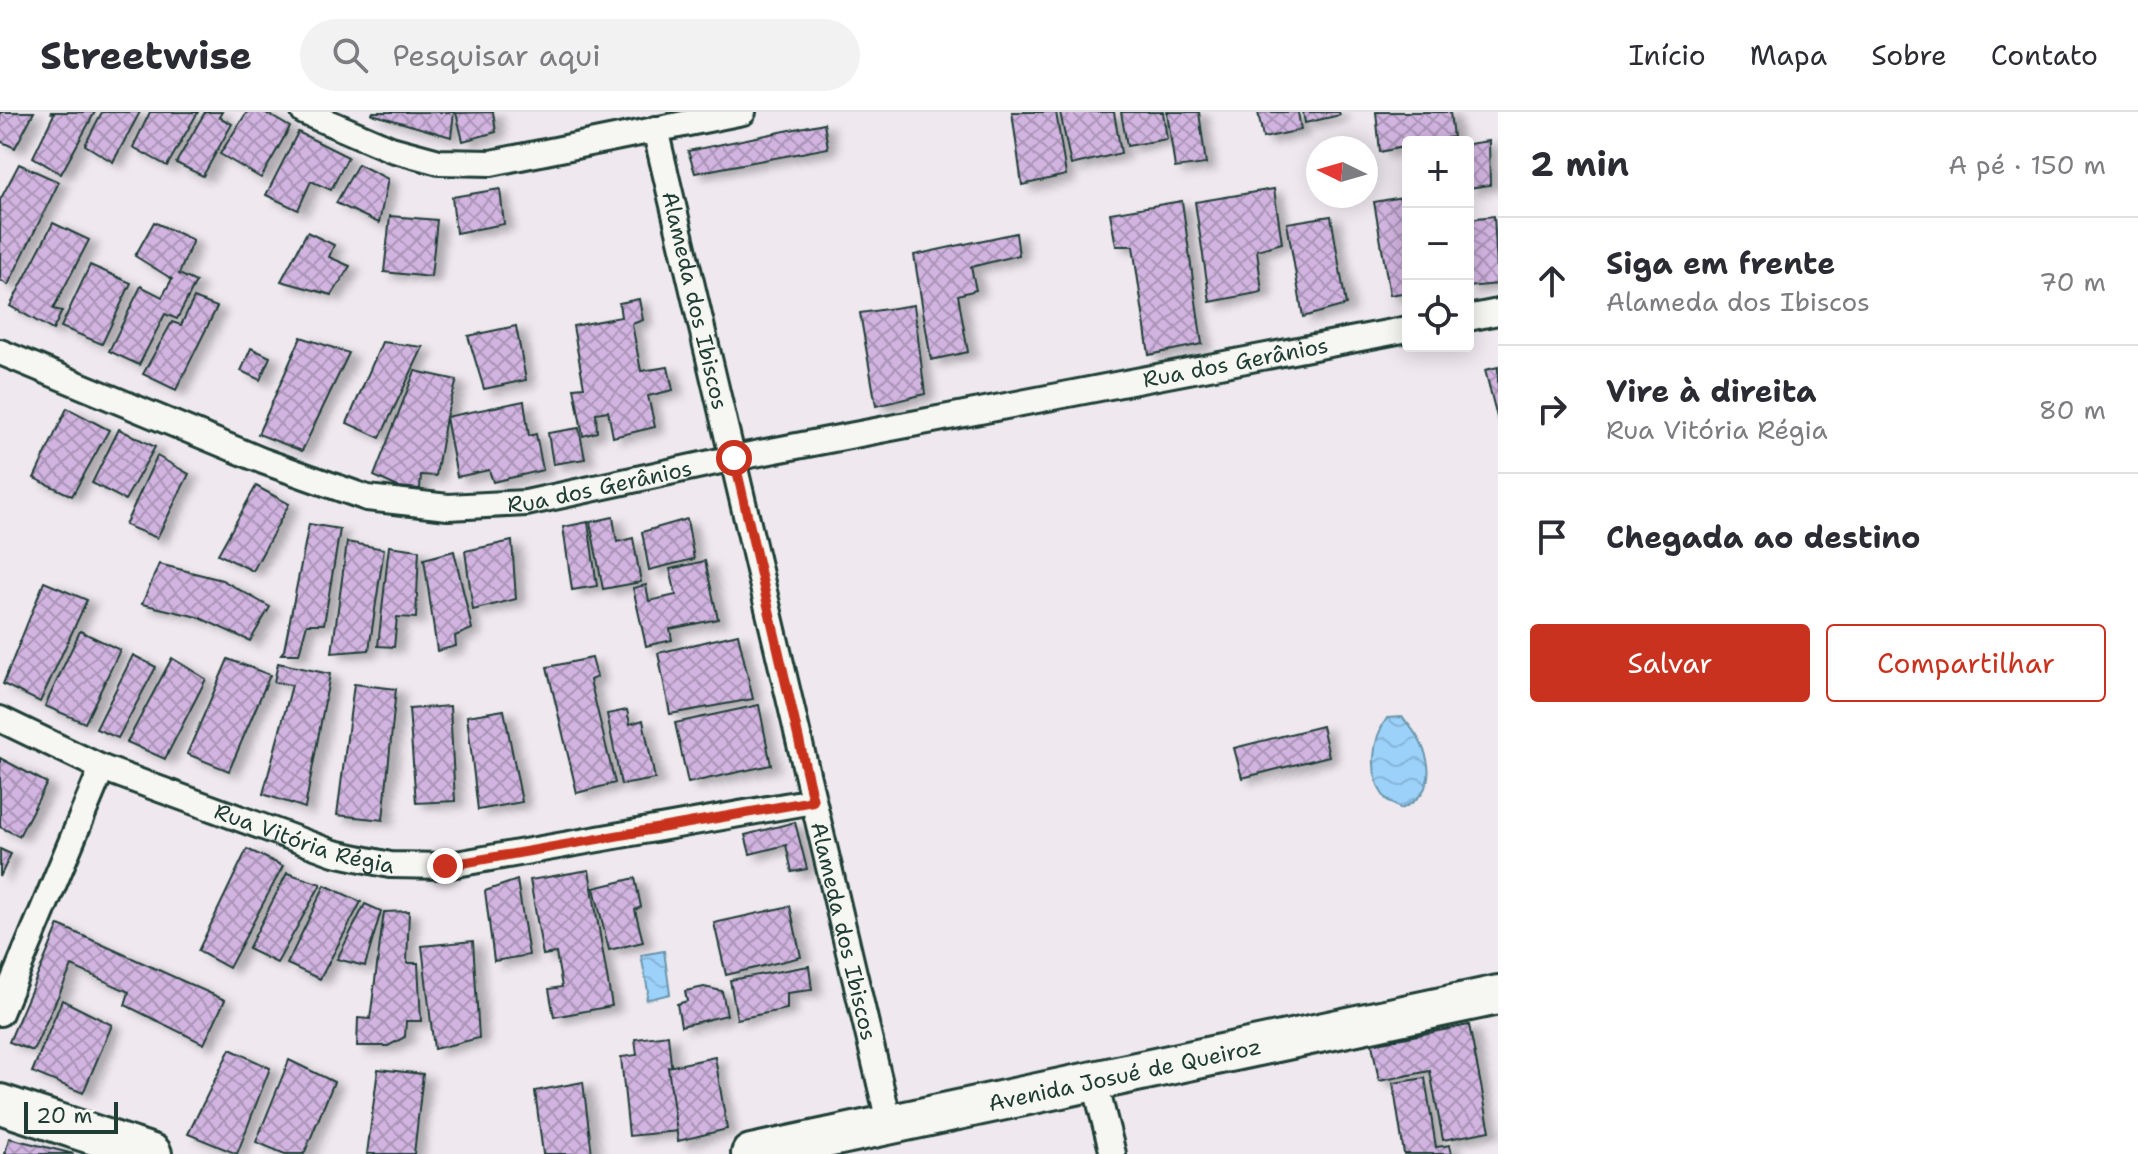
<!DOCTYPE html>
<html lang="pt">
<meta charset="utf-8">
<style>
:root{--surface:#fff;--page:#f2f2f3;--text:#2b2b33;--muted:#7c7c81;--line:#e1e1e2;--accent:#c8321e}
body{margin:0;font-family:"Shantell Sans",sans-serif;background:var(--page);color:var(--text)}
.controls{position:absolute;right:24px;top:24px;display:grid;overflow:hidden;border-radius:8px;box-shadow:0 4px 20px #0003}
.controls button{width:72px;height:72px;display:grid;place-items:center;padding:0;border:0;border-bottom:2px solid var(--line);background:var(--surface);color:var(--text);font:40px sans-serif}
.compass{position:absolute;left:1306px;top:24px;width:72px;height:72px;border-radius:50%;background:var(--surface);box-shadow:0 4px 20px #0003;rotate:275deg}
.scale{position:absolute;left:24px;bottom:20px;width:94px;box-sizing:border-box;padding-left:8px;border:4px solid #1f3d34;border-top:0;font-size:22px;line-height:28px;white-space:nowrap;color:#1f3d34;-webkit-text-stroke:6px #f6f6f2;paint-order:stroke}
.stop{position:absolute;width:24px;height:24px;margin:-18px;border:6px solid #c8321e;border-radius:50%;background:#fff}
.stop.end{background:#c8321e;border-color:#fff;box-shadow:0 2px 8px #0008}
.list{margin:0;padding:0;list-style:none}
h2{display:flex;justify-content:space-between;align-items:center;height:104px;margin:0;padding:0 32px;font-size:34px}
h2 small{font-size:26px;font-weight:400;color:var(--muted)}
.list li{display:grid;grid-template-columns:52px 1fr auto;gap:24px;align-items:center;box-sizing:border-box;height:128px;padding:0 32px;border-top:2px solid var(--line)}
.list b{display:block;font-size:30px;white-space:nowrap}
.list p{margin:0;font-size:26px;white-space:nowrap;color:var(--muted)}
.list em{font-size:26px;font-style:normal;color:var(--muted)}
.actions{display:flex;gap:16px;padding:24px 32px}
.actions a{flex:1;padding:18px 0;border:2px solid var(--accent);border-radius:8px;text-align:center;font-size:28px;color:var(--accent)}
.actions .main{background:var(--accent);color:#fff}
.icon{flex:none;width:44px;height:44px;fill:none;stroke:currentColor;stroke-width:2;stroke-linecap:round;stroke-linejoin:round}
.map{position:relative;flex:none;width:1498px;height:1042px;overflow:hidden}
header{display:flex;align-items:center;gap:48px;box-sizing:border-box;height:112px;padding:0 40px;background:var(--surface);border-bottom:2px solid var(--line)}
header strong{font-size:38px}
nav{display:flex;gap:44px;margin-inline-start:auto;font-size:28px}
.search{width:560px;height:72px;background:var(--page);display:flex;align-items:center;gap:20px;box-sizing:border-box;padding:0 28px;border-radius:44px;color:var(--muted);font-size:30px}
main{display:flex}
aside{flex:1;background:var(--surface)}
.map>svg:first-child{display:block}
</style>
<header>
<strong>Streetwise</strong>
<div class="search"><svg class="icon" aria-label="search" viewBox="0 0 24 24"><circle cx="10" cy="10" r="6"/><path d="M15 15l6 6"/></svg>Pesquisar aqui</div>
<nav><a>Início</a><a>Mapa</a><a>Sobre</a><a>Contato</a></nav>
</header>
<main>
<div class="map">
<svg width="1498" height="1042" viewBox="0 0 1498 1042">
<defs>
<pattern id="water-waves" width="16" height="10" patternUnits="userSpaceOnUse" patternTransform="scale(2)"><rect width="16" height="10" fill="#9cd1fa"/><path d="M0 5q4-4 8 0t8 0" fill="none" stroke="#86b4d7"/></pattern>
<pattern id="building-cross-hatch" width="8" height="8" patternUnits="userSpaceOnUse" patternTransform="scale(2)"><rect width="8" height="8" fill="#d2b4e1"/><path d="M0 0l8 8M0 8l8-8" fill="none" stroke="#aa94b7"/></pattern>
<filter id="shadow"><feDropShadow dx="9" dy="5" stdDeviation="4" flood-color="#0004"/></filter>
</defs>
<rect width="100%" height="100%" fill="#efe9ef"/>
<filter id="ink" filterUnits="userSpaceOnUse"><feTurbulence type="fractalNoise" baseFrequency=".0125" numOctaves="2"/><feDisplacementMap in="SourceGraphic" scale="16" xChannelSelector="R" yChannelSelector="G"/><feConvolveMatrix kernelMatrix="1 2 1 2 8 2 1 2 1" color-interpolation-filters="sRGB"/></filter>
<g filter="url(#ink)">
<g fill="url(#water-waves)" stroke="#6a96ab" stroke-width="2">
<path d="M1402,605C1428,633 1446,676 1401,697C1397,694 1389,690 1385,686C1368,663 1372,627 1387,606Z"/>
<polygon points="664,839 670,882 646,888 648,879 641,843"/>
</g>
<g fill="url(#building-cross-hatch)" stroke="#1f3d34" stroke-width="2" filter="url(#shadow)">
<polygon points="0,0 34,0 15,36 0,29"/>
<polygon points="50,0 95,0 61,62 33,45 54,2"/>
<polygon points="102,0 140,0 113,50 85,33"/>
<polygon points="150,0 198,0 167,54 133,35"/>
<polygon points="205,0 222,0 219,5 232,12 203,64 176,51"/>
<polygon points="247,0 264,0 290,15 261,66 220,42"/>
<polygon points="373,0 454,0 451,25 372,2"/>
<polygon points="493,0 496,20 463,29 456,1"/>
<polygon points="1012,0 1056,0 1066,63 1022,73"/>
<polygon points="1060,0 1114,0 1121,41 1071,53"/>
<polygon points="1121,0 1163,0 1167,27 1127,34"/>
<polygon points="1167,0 1199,0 1206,52 1175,56"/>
<polygon points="1258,0 1298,0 1301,18 1263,26"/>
<polygon points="1303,0 1339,0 1340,3 1305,11"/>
<polygon points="1376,0 1450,0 1453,25 1428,30 1408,30 1408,34 1380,40"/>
<polygon points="824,11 828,36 695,61 688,39"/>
<polygon points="298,20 348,45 331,78 311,69 298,98 266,83"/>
<polygon points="1489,29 1490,73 1468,76 1468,32"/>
<polygon points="19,52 59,70 8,173 0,168 0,88"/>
<polygon points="358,52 388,67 379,111 336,91"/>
<polygon points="500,77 504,112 456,121 452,85"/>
<polygon points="1274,77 1282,131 1257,138 1262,180 1210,190 1195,90"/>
<polygon points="1408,84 1408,180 1390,183 1374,90"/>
<polygon points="1182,89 1202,232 1149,243 1133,134 1116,134 1110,101"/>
<polygon points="390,104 437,108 431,165 384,160"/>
<polygon points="1331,104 1346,193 1303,205 1287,111"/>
<polygon points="1494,104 1498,172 1468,175 1468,107"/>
<polygon points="154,110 193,128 179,162 196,170 177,207 165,202 139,253 109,239 141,174 162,185 172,167 135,144"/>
<polygon points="53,111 89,128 53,197 62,199 53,218 10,194"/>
<polygon points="307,120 334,133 329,145 350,154 332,183 281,169"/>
<polygon points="1016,121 1019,143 971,155 976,178 958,183 968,240 931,248 914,143"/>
<polygon points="90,153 131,171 102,232 61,215"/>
<polygon points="194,186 217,195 176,278 143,262 172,210 181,213"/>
<polygon points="639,187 643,208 632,212 641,259 668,255 673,278 648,284 655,315 613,325 608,299 596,301 597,320 583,324 574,276 584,275 573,214 621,205 619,191"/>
<polygon points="914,193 925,282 876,294 860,201"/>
<polygon points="516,214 526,268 484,277 468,224"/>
<polygon points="301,225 349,241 302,339 258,322"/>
<polygon points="382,230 423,235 380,326 347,311"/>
<polygon points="251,236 270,245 260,268 241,259"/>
<polygon points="1498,255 1498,309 1485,258"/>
<polygon points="415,259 457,268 446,305 436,364 421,363 420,377 398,375 374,364"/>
<polygon points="524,289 529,324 536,322 543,358 493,370 489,358 457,365 446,305"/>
<polygon points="67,296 109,318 72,384 34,366"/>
<polygon points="579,316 585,347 553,352 548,321"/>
<polygon points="119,317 155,335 125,388 92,371"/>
<polygon points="157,344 189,362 157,426 125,413"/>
<polygon points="256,374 289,392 253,459 218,442"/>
<polygon points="613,405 617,430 633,426 641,470 603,477 590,410"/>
<polygon points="687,407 694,447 649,458 642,420"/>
<polygon points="588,410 597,474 572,478 563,415"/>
<polygon points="309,412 340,417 324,512 307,512 299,542 281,542 284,538"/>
<polygon points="512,429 516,487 473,498 465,439"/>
<polygon points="347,430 384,437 369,538 332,541"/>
<polygon points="389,434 419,438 416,506 397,505 394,535 378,534"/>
<polygon points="454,439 472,517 455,524 456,534 437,539 424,447"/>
<polygon points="705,449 718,507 670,517 672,528 646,534 633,476 646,473 649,489 676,483 670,457"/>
<polygon points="159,452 222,468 270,495 250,529 198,505 142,492"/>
<polygon points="44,470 87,488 40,590 3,572"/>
<polygon points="80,519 120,538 85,611 45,594"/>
<polygon points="738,522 753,587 670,602 658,541"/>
<polygon points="133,543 156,555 118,626 96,617"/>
<polygon points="172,546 206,567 165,647 127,630"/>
<polygon points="592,546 597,565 590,568 615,671 577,681 547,555"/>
<polygon points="228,547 270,563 229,659 187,642"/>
<polygon points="278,551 330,562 305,696 263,682 292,573 274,570"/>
<polygon points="354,572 396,577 383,708 337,703"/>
<polygon points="759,593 771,653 688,671 675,611"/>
<polygon points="450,594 455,689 416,691 409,597"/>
<polygon points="504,598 522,690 478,698 467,604"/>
<polygon points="627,598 630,612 643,608 655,667 621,673 607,602"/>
<polygon points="1322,614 1329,644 1242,666 1234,636"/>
<polygon points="0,646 47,671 19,724 0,715"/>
<polygon points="795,710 807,757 792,760 786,733 750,742 745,723"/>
<polygon points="0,737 11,742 0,765"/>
<polygon points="247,737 283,754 229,856 198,839"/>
<polygon points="589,758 612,894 554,905 549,877 562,875 556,841 543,843 530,768"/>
<polygon points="287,761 321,772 277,851 248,837"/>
<polygon points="635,766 641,795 635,798 643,830 609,838 594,776"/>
<polygon points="517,768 529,843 494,849 485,779"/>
<polygon points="325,773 361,790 320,867 287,852"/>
<polygon points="365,792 381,799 365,854 337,847"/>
<polygon points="790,794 801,845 726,863 714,811"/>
<polygon points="409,799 407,851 418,851 421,909 406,909 405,925 388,934 357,934 358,906 370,907 384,800"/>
<polygon points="59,813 225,888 204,932 125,893 129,880 72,854 33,939 9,930"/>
<polygon points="473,829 479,926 434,937 422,834"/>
<polygon points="809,854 812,878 787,881 787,897 737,907 730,868"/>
<polygon points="704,875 722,879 727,903 681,914 677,892 687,889 685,879"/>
<polygon points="62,888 112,913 83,981 32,960"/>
<polygon points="1469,913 1490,1019 1443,1028 1430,959 1379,969 1372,932"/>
<polygon points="668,923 678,1019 629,1024 621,945 637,943 635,927"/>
<polygon points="230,937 270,956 237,1042 188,1022"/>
<polygon points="715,945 727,1017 678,1029 668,955"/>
<polygon points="289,948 334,970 304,1042 285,1042 256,1030"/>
<polygon points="378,957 423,962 414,1042 367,1042"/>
<polygon points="1425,966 1436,1035 1450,1033 1452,1042 1404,1042 1393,971"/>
<polygon points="583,970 592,1042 543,1042 535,979"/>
<polygon points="9,1026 74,1042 5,1042"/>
</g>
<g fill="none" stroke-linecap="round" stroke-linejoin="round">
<defs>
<g id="minor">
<polyline points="304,0 391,37 439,50 491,51 743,0"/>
<path id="s1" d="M655,17L890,1014"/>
<polyline points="1468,206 1498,200"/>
<path id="s2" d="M0,240L263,349L367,386L448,395L526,391L734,346L1408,217"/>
<path id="s3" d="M0,607L102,656L334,741L390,753L445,754L813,689"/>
<polyline points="0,901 102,656"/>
<polyline points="1095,971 1113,1042"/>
</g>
<g id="primary">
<polyline points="0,992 152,1042"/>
<path id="s4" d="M751,1042L1498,883"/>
</g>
</defs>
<use href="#minor" stroke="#1f3d34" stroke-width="30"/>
<use href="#primary" stroke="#1f3d34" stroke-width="44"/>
<use href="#minor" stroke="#f6f6f2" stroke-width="24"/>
<use href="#primary" stroke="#f6f6f2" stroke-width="38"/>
</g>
</g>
<g fill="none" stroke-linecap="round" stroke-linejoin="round" filter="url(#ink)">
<polyline stroke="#c8321e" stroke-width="10" points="445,754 813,689 734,346"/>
</g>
<g text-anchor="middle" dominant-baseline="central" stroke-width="8" stroke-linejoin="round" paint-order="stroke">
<g font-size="22" fill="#1f3d34" stroke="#f6f6f2">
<text stroke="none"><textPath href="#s1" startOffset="176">Alameda dos Ibiscos</textPath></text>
<text stroke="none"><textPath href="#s2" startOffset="1278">Rua dos Gerânios</textPath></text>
<text stroke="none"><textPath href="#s2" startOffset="630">Rua dos Gerânios</textPath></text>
<text stroke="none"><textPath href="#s3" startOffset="328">Rua Vitória Régia</textPath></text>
<text stroke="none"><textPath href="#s1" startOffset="824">Alameda dos Ibiscos</textPath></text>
<text stroke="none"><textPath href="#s4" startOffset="382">Avenida Josué de Queiroz</textPath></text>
</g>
</g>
</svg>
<div class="controls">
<button>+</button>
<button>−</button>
<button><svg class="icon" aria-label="locate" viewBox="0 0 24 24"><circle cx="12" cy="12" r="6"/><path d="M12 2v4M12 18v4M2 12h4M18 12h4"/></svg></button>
</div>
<svg class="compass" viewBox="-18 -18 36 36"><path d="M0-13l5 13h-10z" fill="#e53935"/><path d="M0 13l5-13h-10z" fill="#7c7c81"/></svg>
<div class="scale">20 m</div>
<div class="stop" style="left:734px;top:346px"></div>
<div class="stop end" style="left:445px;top:754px"></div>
</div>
<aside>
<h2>2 min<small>A pé · 150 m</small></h2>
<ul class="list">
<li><svg class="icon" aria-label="ahead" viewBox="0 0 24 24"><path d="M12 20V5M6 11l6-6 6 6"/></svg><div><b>Siga em frente</b><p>Alameda dos Ibiscos</p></div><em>70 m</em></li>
<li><svg class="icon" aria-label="right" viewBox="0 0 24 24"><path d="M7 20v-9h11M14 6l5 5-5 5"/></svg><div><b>Vire à direita</b><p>Rua Vitória Régia</p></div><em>80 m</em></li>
<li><svg class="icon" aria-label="arrive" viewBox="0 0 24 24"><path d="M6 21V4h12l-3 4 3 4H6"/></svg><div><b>Chegada ao destino</b></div></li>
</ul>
<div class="actions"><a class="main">Salvar</a><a>Compartilhar</a></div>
</aside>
</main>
